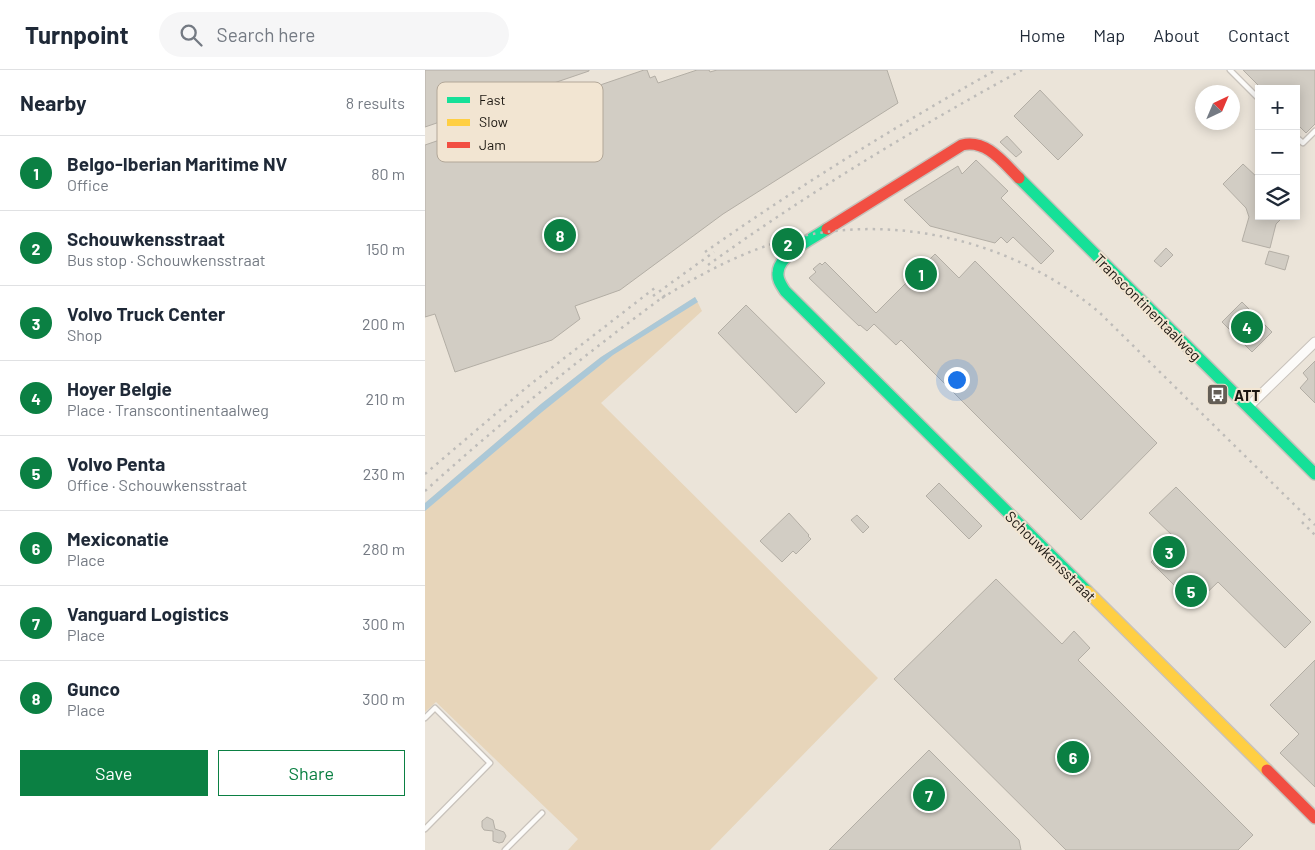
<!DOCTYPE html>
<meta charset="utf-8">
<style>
:root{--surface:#fff;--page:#f6f6f7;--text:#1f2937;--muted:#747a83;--line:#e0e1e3;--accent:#0b8043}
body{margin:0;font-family:Barlow,sans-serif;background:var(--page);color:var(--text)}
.controls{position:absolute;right:15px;top:15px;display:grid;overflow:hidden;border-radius:0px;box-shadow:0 2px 12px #0003}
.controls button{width:45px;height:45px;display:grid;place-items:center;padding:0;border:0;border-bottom:1px solid var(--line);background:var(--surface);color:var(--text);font:25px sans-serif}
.compass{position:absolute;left:770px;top:15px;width:45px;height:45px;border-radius:50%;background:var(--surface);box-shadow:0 2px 12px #0003;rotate:44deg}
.you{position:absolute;left:531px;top:309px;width:18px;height:18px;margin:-12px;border:4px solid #fff;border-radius:50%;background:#1a73e8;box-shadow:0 0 0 8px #1a73e833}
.badge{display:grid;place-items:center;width:32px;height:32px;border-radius:50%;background:var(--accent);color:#fff;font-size:16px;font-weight:700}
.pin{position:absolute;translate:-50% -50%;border:2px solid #fff;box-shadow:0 1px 5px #0006}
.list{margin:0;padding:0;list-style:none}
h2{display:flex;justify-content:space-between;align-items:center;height:65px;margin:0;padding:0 20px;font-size:21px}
h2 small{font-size:16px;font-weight:400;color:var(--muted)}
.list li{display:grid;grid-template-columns:32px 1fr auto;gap:15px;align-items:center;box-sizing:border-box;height:75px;padding:0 20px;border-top:1px solid var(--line)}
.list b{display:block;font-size:19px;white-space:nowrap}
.list p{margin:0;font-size:16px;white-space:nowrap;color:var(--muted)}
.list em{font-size:16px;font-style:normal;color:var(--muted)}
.actions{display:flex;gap:10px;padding:15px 20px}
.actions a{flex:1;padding:11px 0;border:1px solid var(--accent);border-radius:0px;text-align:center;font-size:18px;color:var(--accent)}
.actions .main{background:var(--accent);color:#fff}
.icon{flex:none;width:28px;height:28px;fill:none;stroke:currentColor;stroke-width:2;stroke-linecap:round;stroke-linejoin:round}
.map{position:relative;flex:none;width:890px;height:780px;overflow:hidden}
header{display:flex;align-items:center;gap:30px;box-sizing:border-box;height:70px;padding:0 25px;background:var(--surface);border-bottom:1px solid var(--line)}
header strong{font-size:24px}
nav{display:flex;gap:28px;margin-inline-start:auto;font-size:18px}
.search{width:350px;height:45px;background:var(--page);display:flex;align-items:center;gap:12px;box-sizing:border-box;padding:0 18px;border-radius:28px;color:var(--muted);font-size:19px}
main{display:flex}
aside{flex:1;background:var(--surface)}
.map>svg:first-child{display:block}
</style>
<header>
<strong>Turnpoint</strong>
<div class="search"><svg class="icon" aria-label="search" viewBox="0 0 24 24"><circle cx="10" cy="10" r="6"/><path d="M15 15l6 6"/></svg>Search here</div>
<nav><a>Home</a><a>Map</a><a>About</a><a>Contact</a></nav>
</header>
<main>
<aside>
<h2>Nearby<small>8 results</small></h2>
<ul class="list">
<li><span class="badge">1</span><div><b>Belgo-Iberian Maritime NV</b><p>Office</p></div><em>80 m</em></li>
<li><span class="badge">2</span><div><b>Schouwkensstraat</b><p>Bus stop · Schouwkensstraat</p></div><em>150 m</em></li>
<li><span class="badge">3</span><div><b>Volvo Truck Center</b><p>Shop</p></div><em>200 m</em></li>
<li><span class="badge">4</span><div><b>Hoyer Belgie</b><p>Place · Transcontinentaalweg</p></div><em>210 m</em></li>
<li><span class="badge">5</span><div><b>Volvo Penta</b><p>Office · Schouwkensstraat</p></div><em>230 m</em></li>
<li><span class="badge">6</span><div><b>Mexiconatie</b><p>Place</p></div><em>280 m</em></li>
<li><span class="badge">7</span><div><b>Vanguard Logistics</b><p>Place</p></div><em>300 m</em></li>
<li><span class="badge">8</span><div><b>Gunco</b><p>Place</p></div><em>300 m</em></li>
</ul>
<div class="actions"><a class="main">Save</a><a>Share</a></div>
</aside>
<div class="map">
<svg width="890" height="780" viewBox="0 0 890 780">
<rect width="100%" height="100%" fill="#ebe4d9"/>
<polygon fill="#e7d5ba" points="270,227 277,241 176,333 453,608 285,780 143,780 153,769 11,632 0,642 0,433 116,334 176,287"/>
<polygon fill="#abc8d7" points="270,227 273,232 188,285 117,342 0,441 0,433 116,334 176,287"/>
<g fill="#d2cdc4" stroke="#b3aea5">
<polygon points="0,0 164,0 164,1 0,57"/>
<polygon points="219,0 222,0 225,8 230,6 233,13 272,0 284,0 285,2 292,0 462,0 473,33 298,144 195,220 150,236 155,249 127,270 30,302 10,244 0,247 0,75"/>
<polygon points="818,0 890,0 890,54 881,63 871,53 871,19 837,19"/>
<polygon points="615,20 658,65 633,90 589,46"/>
<polygon points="582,66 597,82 591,87 575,72"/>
<polygon points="551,90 583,121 576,128 629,181 616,194 588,167 582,173 576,167 570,173 505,156 479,130 533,96 537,104"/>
<polygon points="818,94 834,109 834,146 859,146 851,154 845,178 817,171 824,147 821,138 798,114"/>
<polygon points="741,178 748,185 736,197 729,191"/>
<polygon points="844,181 864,186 860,200 840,194"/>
<polygon points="510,184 534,208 550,191 732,373 656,450 476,270 471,275 449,254 442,261 435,255 434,256 384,208 391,202 388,199 395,193 397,195 400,192 451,243"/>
<polygon points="817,232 847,262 827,282 797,252"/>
<polygon points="321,235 400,313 371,343 293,263"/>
<polygon points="890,291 890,333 875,318 883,309 878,303"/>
<polygon points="514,413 557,456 544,469 501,426"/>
<polygon points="751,417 886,552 860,578 793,512 769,535 726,492 750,468 724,443"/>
<polygon points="364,443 384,465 383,466 386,469 371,484 368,481 357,492 335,471"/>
<polygon points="432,445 444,457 438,463 426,450"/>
<polygon points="571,509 637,574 649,561 665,578 653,590 828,765 813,780 641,780 469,609"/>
<polygon points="890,590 890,717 855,683 874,664 845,635"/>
<polygon points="504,680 594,770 596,780 404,780"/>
<polygon points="62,747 68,750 70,759 79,762 81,766 78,772 74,773 68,771 68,761 59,760 57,757 57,751"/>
</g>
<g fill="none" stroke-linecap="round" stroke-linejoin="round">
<defs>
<g id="lane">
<polyline points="805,0 834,29"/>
<polyline points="871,67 878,73 890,61"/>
<polyline points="0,648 10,638 65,693 0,759"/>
<polyline points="80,780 117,743"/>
</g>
<polyline id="street" points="823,337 890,272"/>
<g id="fast">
<polyline points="594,108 890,404"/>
<path d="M402,159C388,168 353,185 353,203C352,210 357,216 360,221L662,521"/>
</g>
<polyline id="slow" points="662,521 842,700"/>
<g id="jam">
<path d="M402,159L537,75C561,69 578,92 594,108"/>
<polyline points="842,700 890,748"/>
</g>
</defs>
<use href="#lane" stroke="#c8c2bb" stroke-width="7"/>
<use href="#street" stroke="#c8c2bb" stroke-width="11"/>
<use href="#fast" stroke="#c8c2bb" stroke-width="14"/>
<use href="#slow" stroke="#c8c2bb" stroke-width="14"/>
<use href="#jam" stroke="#c8c2bb" stroke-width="14"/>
<use href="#lane" stroke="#fcfbf9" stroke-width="4.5"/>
<use href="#street" stroke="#fcfbf9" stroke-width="9"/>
<use href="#fast" stroke="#16e098" stroke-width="11"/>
<use href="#slow" stroke="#ffcf43" stroke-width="11"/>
<use href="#jam" stroke="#f24e42" stroke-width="11"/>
<g stroke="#bebcb9" stroke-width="2.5" stroke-dasharray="2.5 5" stroke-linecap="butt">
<path d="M280,182C374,116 471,56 571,0"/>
<path d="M283,195C383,123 489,59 597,0"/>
<polyline points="228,226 289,182"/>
<path d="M237,228C274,205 311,185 353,172C464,140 587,169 675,243L890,455"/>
<polyline points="0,404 102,317 231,217"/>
<path d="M0,421C77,351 158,286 242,224"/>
<polyline points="877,452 890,465"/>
</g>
</g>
<defs>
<symbol id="bus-square" viewBox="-11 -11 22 22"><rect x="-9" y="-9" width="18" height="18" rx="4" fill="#645e56" stroke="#f2e5d2"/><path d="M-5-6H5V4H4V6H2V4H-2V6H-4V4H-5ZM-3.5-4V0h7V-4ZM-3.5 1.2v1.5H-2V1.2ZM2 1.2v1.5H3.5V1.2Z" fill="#fff"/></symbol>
</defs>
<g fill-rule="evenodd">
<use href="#bus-square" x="780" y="312" width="25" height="25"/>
</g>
<g text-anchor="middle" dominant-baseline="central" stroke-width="4" stroke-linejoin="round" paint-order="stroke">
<g font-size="15" fill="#1b1610" stroke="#f2e5d2">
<text transform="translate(723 237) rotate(45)">Transcontinentaalweg</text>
<text transform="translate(626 486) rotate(45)">Schouwkensstraat</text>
</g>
<g font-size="15" font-weight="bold" fill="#1b1610" stroke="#f2e5d2" text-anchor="start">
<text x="809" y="325">ATT</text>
</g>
</g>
<rect x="12" y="12" width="166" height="80" rx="8" fill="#f2e5d2" stroke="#b2a798" stroke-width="1"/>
<rect x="22" y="27" width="23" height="6" fill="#16e098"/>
<rect x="22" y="49" width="23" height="7" fill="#ffcf43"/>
<rect x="22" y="72" width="23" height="6" fill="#f24e42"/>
<g font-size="14" fill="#1b1610">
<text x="54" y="35">Fast</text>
<text x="54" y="57">Slow</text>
<text x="54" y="80">Jam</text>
</g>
</svg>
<div class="controls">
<button>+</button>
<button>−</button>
<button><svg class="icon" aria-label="layers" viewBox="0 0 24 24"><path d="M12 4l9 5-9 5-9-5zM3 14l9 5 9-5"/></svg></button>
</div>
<svg class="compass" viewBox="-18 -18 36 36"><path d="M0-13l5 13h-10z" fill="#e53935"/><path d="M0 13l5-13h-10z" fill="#747a83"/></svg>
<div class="you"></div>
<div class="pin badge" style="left:496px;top:204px">1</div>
<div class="pin badge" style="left:363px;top:174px">2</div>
<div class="pin badge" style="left:744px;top:482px">3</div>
<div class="pin badge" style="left:822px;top:257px">4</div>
<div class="pin badge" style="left:766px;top:521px">5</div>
<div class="pin badge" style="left:648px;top:687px">6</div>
<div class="pin badge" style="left:504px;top:725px">7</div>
<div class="pin badge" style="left:135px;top:165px">8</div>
</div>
</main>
